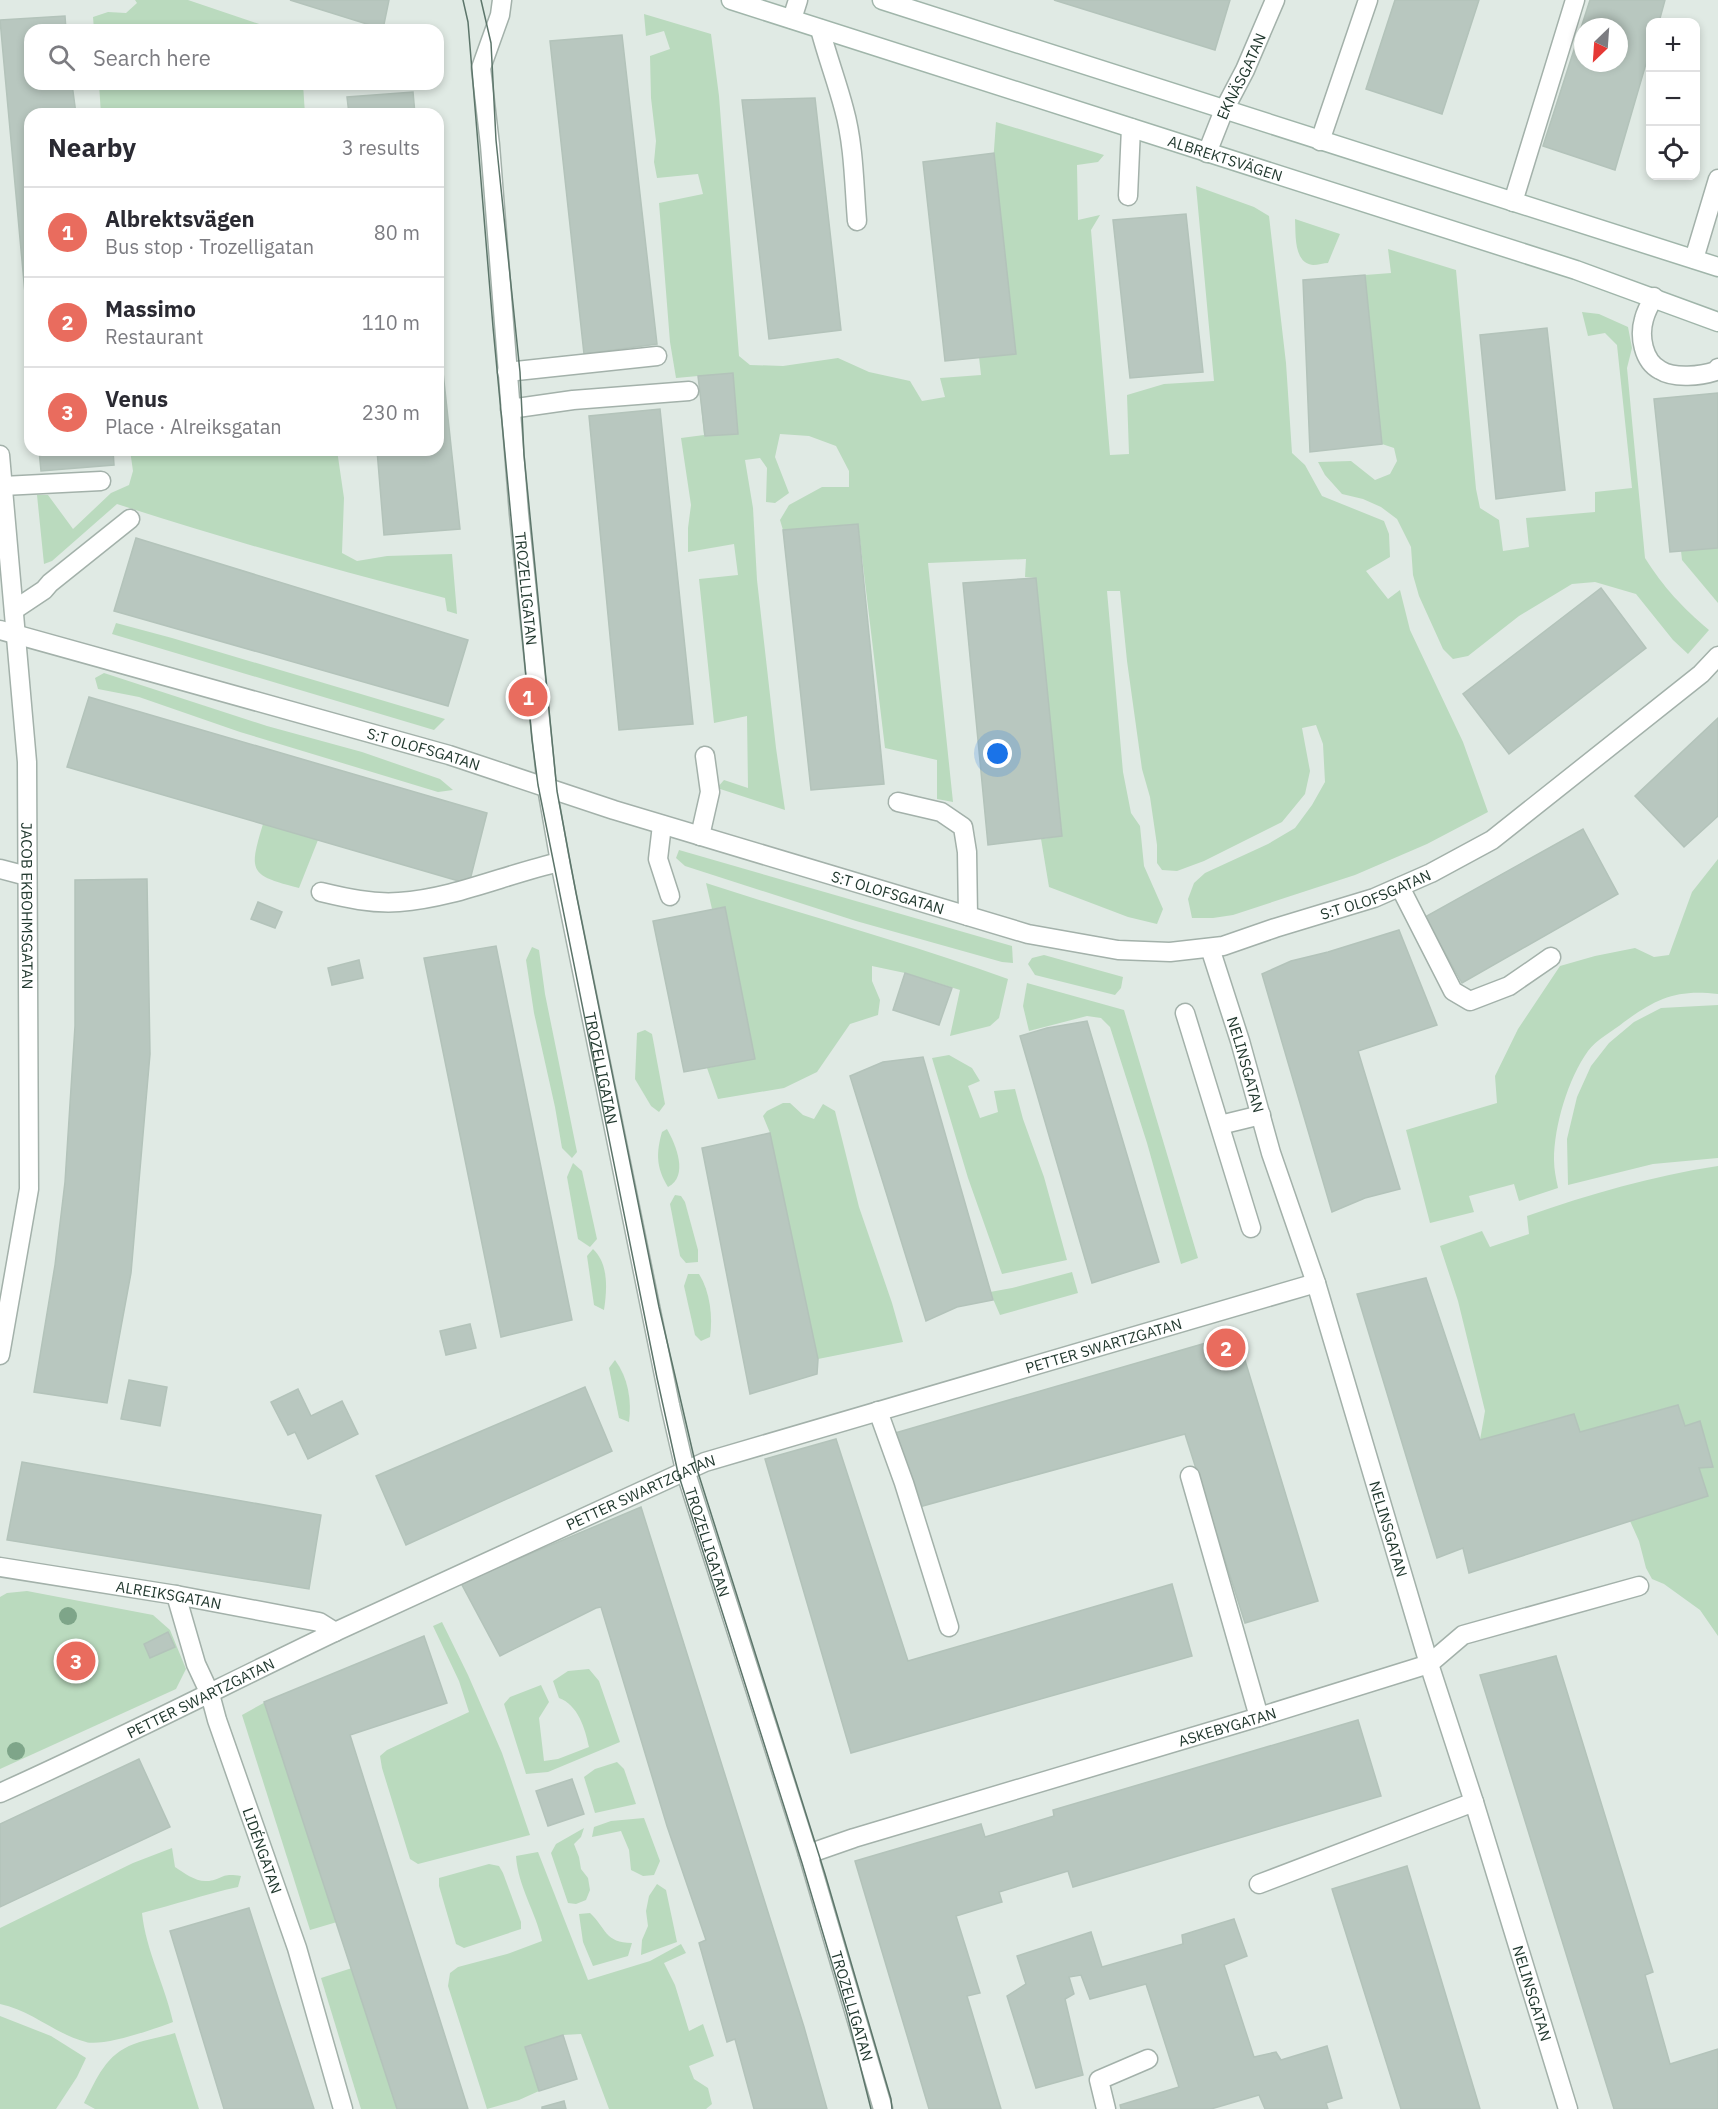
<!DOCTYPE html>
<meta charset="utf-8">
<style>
:root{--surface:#fff;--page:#f2f2f3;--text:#2b2b33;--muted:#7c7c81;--line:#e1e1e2;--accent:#e96c5e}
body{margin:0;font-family:"IBM Plex Sans",sans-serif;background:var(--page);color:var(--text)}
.controls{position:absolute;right:18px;top:18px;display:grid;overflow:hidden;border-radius:12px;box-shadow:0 3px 9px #0003}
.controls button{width:54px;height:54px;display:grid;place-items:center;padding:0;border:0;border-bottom:2px solid var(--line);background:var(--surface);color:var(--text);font:30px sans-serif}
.compass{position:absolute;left:1574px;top:18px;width:54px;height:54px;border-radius:50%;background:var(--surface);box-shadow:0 3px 9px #0003;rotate:205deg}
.you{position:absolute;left:998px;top:754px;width:21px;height:21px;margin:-15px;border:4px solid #fff;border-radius:50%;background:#1a73e8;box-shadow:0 0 0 9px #1a73e833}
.badge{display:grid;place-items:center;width:39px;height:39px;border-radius:50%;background:var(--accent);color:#fff;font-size:20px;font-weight:700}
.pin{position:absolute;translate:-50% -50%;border:3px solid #fff;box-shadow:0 2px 6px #0006}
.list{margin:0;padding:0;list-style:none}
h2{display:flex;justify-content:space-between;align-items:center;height:78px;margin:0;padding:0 24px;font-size:26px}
h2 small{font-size:20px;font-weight:400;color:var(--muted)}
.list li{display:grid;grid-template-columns:39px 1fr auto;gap:18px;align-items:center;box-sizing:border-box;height:90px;padding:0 24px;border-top:2px solid var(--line)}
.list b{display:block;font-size:22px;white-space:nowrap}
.list p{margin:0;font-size:20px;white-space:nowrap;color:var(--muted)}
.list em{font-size:20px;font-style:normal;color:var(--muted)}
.icon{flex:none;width:33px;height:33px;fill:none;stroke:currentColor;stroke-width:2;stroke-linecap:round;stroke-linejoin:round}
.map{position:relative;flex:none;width:1718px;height:2109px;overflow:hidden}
.search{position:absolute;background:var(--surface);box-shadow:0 3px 9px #0003;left:24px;top:24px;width:420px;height:66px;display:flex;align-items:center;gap:15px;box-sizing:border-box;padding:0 21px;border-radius:18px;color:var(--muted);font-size:22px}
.panel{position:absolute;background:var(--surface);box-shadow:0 3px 9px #0003;left:24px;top:108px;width:420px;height:348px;border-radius:18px}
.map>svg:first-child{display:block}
</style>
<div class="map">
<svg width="1718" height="2109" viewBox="0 0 1718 2109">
<rect width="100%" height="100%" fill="#e0eae4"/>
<g fill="#badabe">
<polygon points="135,0 188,0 277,30 94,30 93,17 108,12 126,13 137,3"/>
<polygon points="644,14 711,34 719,96 739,356 750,365 783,366 838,358 869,372 910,381 922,401 945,397 940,378 981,375 979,357 996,122 1104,155 1098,162 1077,165 1078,220 1100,215 1091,230 1110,455 1129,454 1127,395 1164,384 1214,381 1196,186 1254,207 1269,216 1286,363 1292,453 1305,465 1322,496 1384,521 1389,534 1390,557 1366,571 1388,599 1400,590 1410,630 1463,742 1488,812 1427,844 1355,875 1233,915 1213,918 1192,918 1188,899 1194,883 1205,873 1268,844 1295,828 1312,805 1325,782 1323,744 1316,725 1302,728 1310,771 1305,794 1282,822 1204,861 1177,871 1162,870 1157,863 1157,845 1150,797 1142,769 1127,661 1120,591 1107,591 1123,772 1131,813 1140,826 1144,866 1163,909 1157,924 1128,917 1049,887 1041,839 1062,836 1036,578 1025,577 1026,559 928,563 953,802 937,799 937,760 885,748 858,524 783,530 780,520 789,505 822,487 849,487 849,471 836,446 809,436 780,434 775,457 789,493 775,503 766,502 767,468 760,458 745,460 753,508 757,580 776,748 785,810 717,788 724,780 748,788 747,716 714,723 699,579 738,575 734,544 688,552 688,528 691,505 681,438 704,435 698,376 676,378 670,342 659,203 703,194 698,174 657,178 654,162 656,141 651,98 650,56 670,49 664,31 646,36"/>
<polygon points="99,84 303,84 305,114 101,114"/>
<path d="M1295,219L1340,234L1328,263C1324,263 1318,265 1313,265C1293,263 1296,233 1295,219Z"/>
<path d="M1388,249L1456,270L1476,489L1480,508L1499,520L1503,551L1529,547L1526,518L1595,512V492L1632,488L1617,345L1605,333L1588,336L1582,312L1599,314L1628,327L1632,348L1627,368L1645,558C1664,588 1682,607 1709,630L1688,654L1673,640L1636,594L1595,582L1572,584L1519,616L1468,656L1453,659L1443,649L1419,596L1413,575L1411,547L1397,519L1381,507L1363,499L1342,494L1325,475L1318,462L1351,461L1375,480L1390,474L1397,461L1394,448L1382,444L1365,275L1391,273Z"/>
<path d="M130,450H337L344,498L342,553L357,561L387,556L452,554L457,614L447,611L445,598C335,570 225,539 117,504L52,561L44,564L37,495H48L73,529L111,493L129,485L133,471Z"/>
<polygon points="1718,548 1718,603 1682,560 1681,551"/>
<polygon points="116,623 172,638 445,719 434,730 112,634"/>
<polygon points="104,673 267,726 362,752 440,779 453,790 438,792 240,732 139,697 98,689 95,678"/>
<path d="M263,824L318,840L299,888C250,875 248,873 263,824Z"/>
<polygon points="679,850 1012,946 1013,963 1002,962 856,921 685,866 676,858"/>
<path d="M1718,859V994C1677,989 1657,998 1624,1022C1613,1031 1596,1040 1588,1051C1568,1079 1554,1126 1554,1160C1554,1169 1556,1179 1558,1188L1519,1201L1514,1184L1469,1196L1474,1212L1430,1223L1406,1130L1497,1103L1495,1076L1518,1029L1560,966L1595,956L1635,948L1654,957L1669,955L1692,892Z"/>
<path d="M706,883C806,916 909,943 1008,979L999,1018L990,1026L950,1036L960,990L905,973L872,966V981L880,1000L878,1015L850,1024L817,1072L784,1088L718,1099L707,1068L754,1059L725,907L712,909Z"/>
<polygon points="532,947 539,950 545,994 577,1152 572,1158 562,1148 555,1107 534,1013 526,960"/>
<polygon points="1044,955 1123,977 1121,988 1115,995 1035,975 1028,964 1032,958"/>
<polygon points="1027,983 1124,1010 1198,1258 1181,1264 1147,1143 1110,1027 1101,1018 1087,1016 1029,1031 1023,1006"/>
<polygon points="1718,1005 1718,1158 1653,1164 1568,1185 1567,1139 1577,1097 1591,1066 1609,1043 1634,1022 1661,1008"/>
<polygon points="645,1030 652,1034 665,1104 659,1112 651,1106 635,1079 637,1033"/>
<polygon points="949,1055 972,1068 980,1081 968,1086 980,1118 998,1112 994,1091 1015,1089 1023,1119 1044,1177 1067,1260 1002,1274 968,1178 932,1058"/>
<polygon points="783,1103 790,1103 803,1115 814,1119 823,1104 835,1111 859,1207 892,1303 903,1342 818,1359 770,1133 763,1116 767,1111"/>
<path d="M667,1129C676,1145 689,1176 668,1187C656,1168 656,1153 662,1132Z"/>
<polygon points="573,1163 582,1171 597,1239 590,1247 578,1239 567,1177"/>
<path d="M1718,1166V1636L1700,1610L1664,1584L1652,1579L1646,1568L1639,1541L1630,1521L1707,1496L1699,1468L1713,1467L1700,1421L1685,1426L1677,1405L1580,1432L1573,1414L1480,1440L1485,1411L1458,1301L1440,1246L1482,1231L1490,1247L1529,1234L1527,1216C1590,1194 1652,1176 1718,1166Z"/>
<polygon points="675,1195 681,1196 685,1202 698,1250 698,1262 686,1263 680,1256 670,1204"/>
<path d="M593,1249C609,1264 607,1290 604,1310L594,1305L587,1256Z"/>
<polygon points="1072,1272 1078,1293 1000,1315 990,1292 1012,1288"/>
<path d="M688,1274H699C710,1291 713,1317 710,1337L701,1341L695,1335L684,1286Z"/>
<path d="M615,1360C628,1377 632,1401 629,1422L619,1418L609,1368Z"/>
<polygon points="27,1591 153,1615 170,1630 186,1669 176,1689 0,1769 0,1597 7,1593"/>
<polygon points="442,1622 468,1675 502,1753 530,1835 418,1864 410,1859 382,1768 380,1756 387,1750 469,1712 459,1681 433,1626"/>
<path d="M589,1669L599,1681L620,1742L548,1772L526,1774L504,1704L510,1697L541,1685L549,1702L539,1718L544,1761L558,1759L589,1747C585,1728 578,1705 559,1698L553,1681L568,1671Z"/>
<polygon points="269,1700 337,1922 310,1930 242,1715"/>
<polygon points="617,1762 624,1769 636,1804 595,1813 584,1777 595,1769"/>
<polygon points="644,1818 660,1861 654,1875 643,1876 631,1870 629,1850 621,1831 592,1837 594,1827 611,1821"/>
<polygon points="584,1828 581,1837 574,1844 579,1857 581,1869 588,1878 590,1890 586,1900 576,1904 568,1903 551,1853 556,1844"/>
<path d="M172,1848L175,1867C184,1873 196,1882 207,1881C223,1880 220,1872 241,1876L238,1887C205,1894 174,1905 142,1913C146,1951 165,1985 173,2022C155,2029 102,2047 86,2042C55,2034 31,2010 0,2004V1928L133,1863Z"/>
<path d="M538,1852L588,1980L650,1961L681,1944L686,1953L664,1963L675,1985L689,2031L703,2024L714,2056L689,2066L694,2079L708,2088L712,2104L706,2109H609L581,2034L563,2035L577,2079L539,2091L519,2100L487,2109L448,1986L450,1973L458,1967L507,1954L542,1941C536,1912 518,1887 516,1856Z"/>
<polygon points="489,1864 499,1866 503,1873 521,1922 521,1929 464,1948 456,1944 439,1886 439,1878"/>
<polygon points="657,1884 666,1890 677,1942 641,1955 642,1940 648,1926 646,1911 649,1896"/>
<path d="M590,1913C606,1928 605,1943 632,1943L628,1956L593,1966L583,1942L579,1914Z"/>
<polygon points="352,1968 397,2109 361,2109 321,1978"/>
<polygon points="0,2016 51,2036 86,2058 77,2077 56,2109 0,2109"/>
<path d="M175,2033L199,2109H95L84,2103C97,2078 106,2054 134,2044C147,2039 162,2037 175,2033Z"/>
</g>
<g fill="#b8c7bf" stroke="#b3c3ba" stroke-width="1.5" fill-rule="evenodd">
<polygon points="290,0 389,0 383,29"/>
<polygon points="1054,0 1230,0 1215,50"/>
<polygon points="1395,0 1479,0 1442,114 1366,89"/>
<path d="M1590,0H1665L1659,22H1650V50L1615,170L1543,146ZM1583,27H1619V63H1583Z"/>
<polygon points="65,16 66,30 30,30 30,84 72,84 76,114 30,114 30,348 0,20"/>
<polygon points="622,35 657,344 584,354 550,41"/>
<polygon points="413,92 415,114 349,114 347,97"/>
<polygon points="815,98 841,330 769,339 742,100"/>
<polygon points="994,153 1016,354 945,361 923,162"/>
<polygon points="1186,214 1203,372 1130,378 1113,220"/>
<polygon points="1365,275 1382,444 1310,452 1303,280"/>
<polygon points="438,326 460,529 384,535 377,450 438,450"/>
<polygon points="1547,328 1565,490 1496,499 1480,335"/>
<polygon points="733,373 738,434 705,436 698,376"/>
<polygon points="1718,393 1718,548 1670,552 1654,399"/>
<polygon points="660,409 693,724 619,730 589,416"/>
<polygon points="39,450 113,450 114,465 41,471"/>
<polygon points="858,524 884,784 811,790 783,530"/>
<polygon points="136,538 468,640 448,706 114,611"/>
<polygon points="1036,578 1062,836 988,845 963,583"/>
<polygon points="1601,588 1646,648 1509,754 1463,694"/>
<polygon points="89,697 487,813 469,884 67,767"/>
<polygon points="1718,718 1718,816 1684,847 1635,796"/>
<polygon points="1583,829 1618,894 1462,983 1425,917"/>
<polygon points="147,879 150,1054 131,1273 107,1403 34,1392 55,1265 65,1182 75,1026 75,880"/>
<polygon points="258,902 282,912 275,928 251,919"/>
<polygon points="725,907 755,1059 684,1072 653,921"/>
<polygon points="1399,930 1437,1025 1358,1051 1400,1189 1365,1198 1332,1212 1262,974 1291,961 1328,952"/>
<polygon points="496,946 572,1320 501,1337 424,958"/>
<polygon points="359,960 363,978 332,985 328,968"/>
<polygon points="905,973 952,988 939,1025 893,1010"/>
<polygon points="1087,1021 1159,1262 1092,1283 1020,1036 1047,1028"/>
<polygon points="923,1057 993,1300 957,1307 926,1321 850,1076 883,1062"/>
<polygon points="770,1133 818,1359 817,1374 750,1394 702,1148"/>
<polygon points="1426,1278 1480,1440 1574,1414 1580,1432 1678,1405 1685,1426 1700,1421 1713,1467 1699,1468 1708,1496 1469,1573 1463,1548 1437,1558 1357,1294"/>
<polygon points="470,1324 476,1348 446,1355 440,1331"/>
<polygon points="1237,1334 1318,1601 1245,1623 1185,1434 919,1507 895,1433"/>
<polygon points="129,1380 167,1387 160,1426 121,1419"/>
<polygon points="585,1387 612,1451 406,1545 376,1476"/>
<polygon points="298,1389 311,1416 342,1401 358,1434 308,1459 295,1432 288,1435 271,1402"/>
<polygon points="836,1439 908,1661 1172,1584 1192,1656 851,1753 765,1459"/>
<polygon points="22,1462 321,1515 309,1589 7,1540"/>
<polygon points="641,1507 804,2027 827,2109 754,2109 735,2039 727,2042 699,1943 706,1940 667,1826 601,1607 596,1608 500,1656 461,1583"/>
<polygon points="168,1632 175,1647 150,1658 144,1644"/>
<polygon points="424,1636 447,1703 350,1735 468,2109 397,2109 264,1702"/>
<polygon points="1556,1656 1653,1972 1645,1975 1670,2064 1718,2049 1718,2109 1614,2109 1480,1675"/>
<polygon points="1358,1720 1381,1796 1073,1887 1068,1871 999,1892 1002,1902 956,1916 980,1993 967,1996 1001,2109 929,2109 855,1861 981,1824 985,1837 1054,1816 1053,1810"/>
<polygon points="139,1759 170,1827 0,1907 0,1824"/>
<polygon points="572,1779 584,1814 548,1826 536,1791"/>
<polygon points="1407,1866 1480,2109 1401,2109 1332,1889"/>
<polygon points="249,1908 281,2008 314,2109 224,2109 170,1931"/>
<polygon points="1234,1919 1247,1956 1224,1965 1254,2057 1276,2052 1281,2060 1327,2046 1342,2098 1326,2103 1328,2109 1265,2109 1259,2095 1211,2109 1121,2109 1120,2105 1179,2087 1146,1984 1090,1999 1081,1975 1069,1977 1074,1994 1065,1999 1083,2075 1036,2088 1007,1996 1026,1984 1017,1956 1091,1932 1102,1967 1183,1944 1182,1935"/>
<polygon points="563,2035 577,2079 539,2091 525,2047"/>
<polygon points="564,2101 566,2109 542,2109 542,2107"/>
</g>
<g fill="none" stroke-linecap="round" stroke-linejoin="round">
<defs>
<g id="service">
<path d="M820,29C827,56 837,82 844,109C854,145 854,184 857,221"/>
<polyline points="1320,141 1368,0"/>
<polyline points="1128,196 1131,128"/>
<polyline points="1513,202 1575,0"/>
<polyline points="1694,259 1718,179"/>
<path d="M1654,297C1650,304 1646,311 1644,319C1639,336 1643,361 1660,370C1674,379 1701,376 1716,371L1718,368"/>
<polyline points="507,372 657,356"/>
<polyline points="510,409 573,400 689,391"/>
<polyline points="3,486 101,481"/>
<polyline points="14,610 44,590 50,583 130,519"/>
<polyline points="898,802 941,812 963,827 967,852 968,916"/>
<polyline points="662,825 658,859 670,896"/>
<polyline points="700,836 710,792 705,756"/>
<polyline points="0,869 27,876"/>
<polyline points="1400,887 1453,991 1470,1001 1509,986 1551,957"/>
<path d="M321,892C346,898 372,904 399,902C455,898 506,874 560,862"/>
<polyline points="1185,1013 1251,1228"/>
<polyline points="1220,1125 1261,1115"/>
<polyline points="878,1411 904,1483 949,1627"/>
<polyline points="1190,1476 1259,1717"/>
<polyline points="1259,1884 1474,1802"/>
<polyline points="1106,2109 1099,2080 1148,2059"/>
</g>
<g id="minor">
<path id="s1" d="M502,0L500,15L481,68L490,145L519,514L547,788L560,862L670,1405L685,1470L808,1854L883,2109"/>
<polyline points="792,19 798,0"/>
<path id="s2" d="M1207,153L1224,110L1245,70L1275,0"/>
<path id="s3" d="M0,455L27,762L29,1189L0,1355"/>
<path id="s4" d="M0,630L449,755L614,810L1028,934L1118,950L1170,952L1223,946L1275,928L1374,898L1431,873L1492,840L1701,674L1718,656"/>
<path id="s5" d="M1210,948L1240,1041L1271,1153L1316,1283L1429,1664L1474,1802L1568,2109"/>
<path id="s6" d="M0,1567L176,1595L319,1622L335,1632"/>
<path id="s7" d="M176,1595L196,1664L210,1694L217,1720L297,1948L343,2109"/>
<path id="s8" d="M0,1793C114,1742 224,1685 337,1631C459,1574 582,1518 705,1462L1316,1283"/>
<path id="s9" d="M808,1854L854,1838L1259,1717L1429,1664L1463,1635L1639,1586"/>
</g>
<g id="secondary">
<path id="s10" d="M731,0L1576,270L1718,322"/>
<polyline points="882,0 1718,267"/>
</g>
</defs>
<use href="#service" stroke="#a3b1aa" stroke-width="21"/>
<use href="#minor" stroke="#a3b1aa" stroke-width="21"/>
<use href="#secondary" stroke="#a0b5aa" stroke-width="21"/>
<use href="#service" stroke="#fff" stroke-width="18"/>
<use href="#minor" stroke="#fff" stroke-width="18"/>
<use href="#secondary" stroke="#fff" stroke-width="18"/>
<g stroke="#5c756a" stroke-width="1.5">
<polyline points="463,0 468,22 493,327 532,740 538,785 657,1378 678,1473 802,1863 847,2014 871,2109"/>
<polyline points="481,0 491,43 496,140 520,372 524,455 557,791 576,893 659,1307 696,1466 825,1874 891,2099 892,2109"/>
</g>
</g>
<g fill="#7ea589">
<circle cx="68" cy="1616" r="9"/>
<circle cx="16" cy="1751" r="9"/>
</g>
<g text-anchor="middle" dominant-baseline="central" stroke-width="6" stroke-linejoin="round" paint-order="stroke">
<g font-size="15" fill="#22392f" stroke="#f0f7f2">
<text stroke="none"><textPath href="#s2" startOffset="84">EKNÄSGATAN</textPath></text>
<text stroke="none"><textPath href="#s10" startOffset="519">ALBREKTSVÄGEN</textPath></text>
<text stroke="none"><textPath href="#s1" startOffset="594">TROZELLIGATAN</textPath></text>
<text stroke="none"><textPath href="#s4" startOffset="440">S:T OLOFSGATAN</textPath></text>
<text stroke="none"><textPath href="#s4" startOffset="926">S:T OLOFSGATAN</textPath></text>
<text stroke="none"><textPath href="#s4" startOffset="1430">S:T OLOFSGATAN</textPath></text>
<text stroke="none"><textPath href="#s3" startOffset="452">JACOB EKBOHMSGATAN</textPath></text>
<text stroke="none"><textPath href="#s5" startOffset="122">NELINSGATAN</textPath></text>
<text stroke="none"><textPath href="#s1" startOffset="1080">TROZELLIGATAN</textPath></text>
<text stroke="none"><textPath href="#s8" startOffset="1194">PETTER SWARTZGATAN</textPath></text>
<text stroke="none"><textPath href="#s8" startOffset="708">PETTER SWARTZGATAN</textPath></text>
<text stroke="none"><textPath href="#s5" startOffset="608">NELINSGATAN</textPath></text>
<text stroke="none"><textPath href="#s1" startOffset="1566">TROZELLIGATAN</textPath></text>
<text stroke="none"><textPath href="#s6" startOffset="171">ALREIKSGATAN</textPath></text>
<text stroke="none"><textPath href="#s8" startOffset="222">PETTER SWARTZGATAN</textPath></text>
<text stroke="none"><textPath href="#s9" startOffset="438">ASKEBYGATAN</textPath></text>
<text stroke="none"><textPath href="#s7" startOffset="270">LIDÉNGATAN</textPath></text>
<text stroke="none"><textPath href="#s5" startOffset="1094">NELINSGATAN</textPath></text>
<text stroke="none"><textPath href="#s1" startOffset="2052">TROZELLIGATAN</textPath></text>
</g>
</g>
</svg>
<div class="controls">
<button>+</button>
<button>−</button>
<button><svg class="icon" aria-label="locate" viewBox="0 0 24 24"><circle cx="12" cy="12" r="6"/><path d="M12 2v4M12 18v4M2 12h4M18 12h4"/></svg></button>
</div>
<svg class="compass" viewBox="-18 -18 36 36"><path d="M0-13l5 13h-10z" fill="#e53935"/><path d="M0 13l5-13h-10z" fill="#7c7c81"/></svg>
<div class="you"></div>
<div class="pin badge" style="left:528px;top:697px">1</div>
<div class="pin badge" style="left:1226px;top:1348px">2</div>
<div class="pin badge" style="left:76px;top:1661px">3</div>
<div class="search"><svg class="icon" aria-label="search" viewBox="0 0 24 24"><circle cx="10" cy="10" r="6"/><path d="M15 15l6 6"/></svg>Search here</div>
<section class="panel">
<h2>Nearby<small>3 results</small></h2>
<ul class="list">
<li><span class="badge">1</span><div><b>Albrektsvägen</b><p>Bus stop · Trozelligatan</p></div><em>80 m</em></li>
<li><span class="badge">2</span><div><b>Massimo</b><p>Restaurant</p></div><em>110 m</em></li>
<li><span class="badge">3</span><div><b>Venus</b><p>Place · Alreiksgatan</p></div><em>230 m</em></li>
</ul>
</section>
</div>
